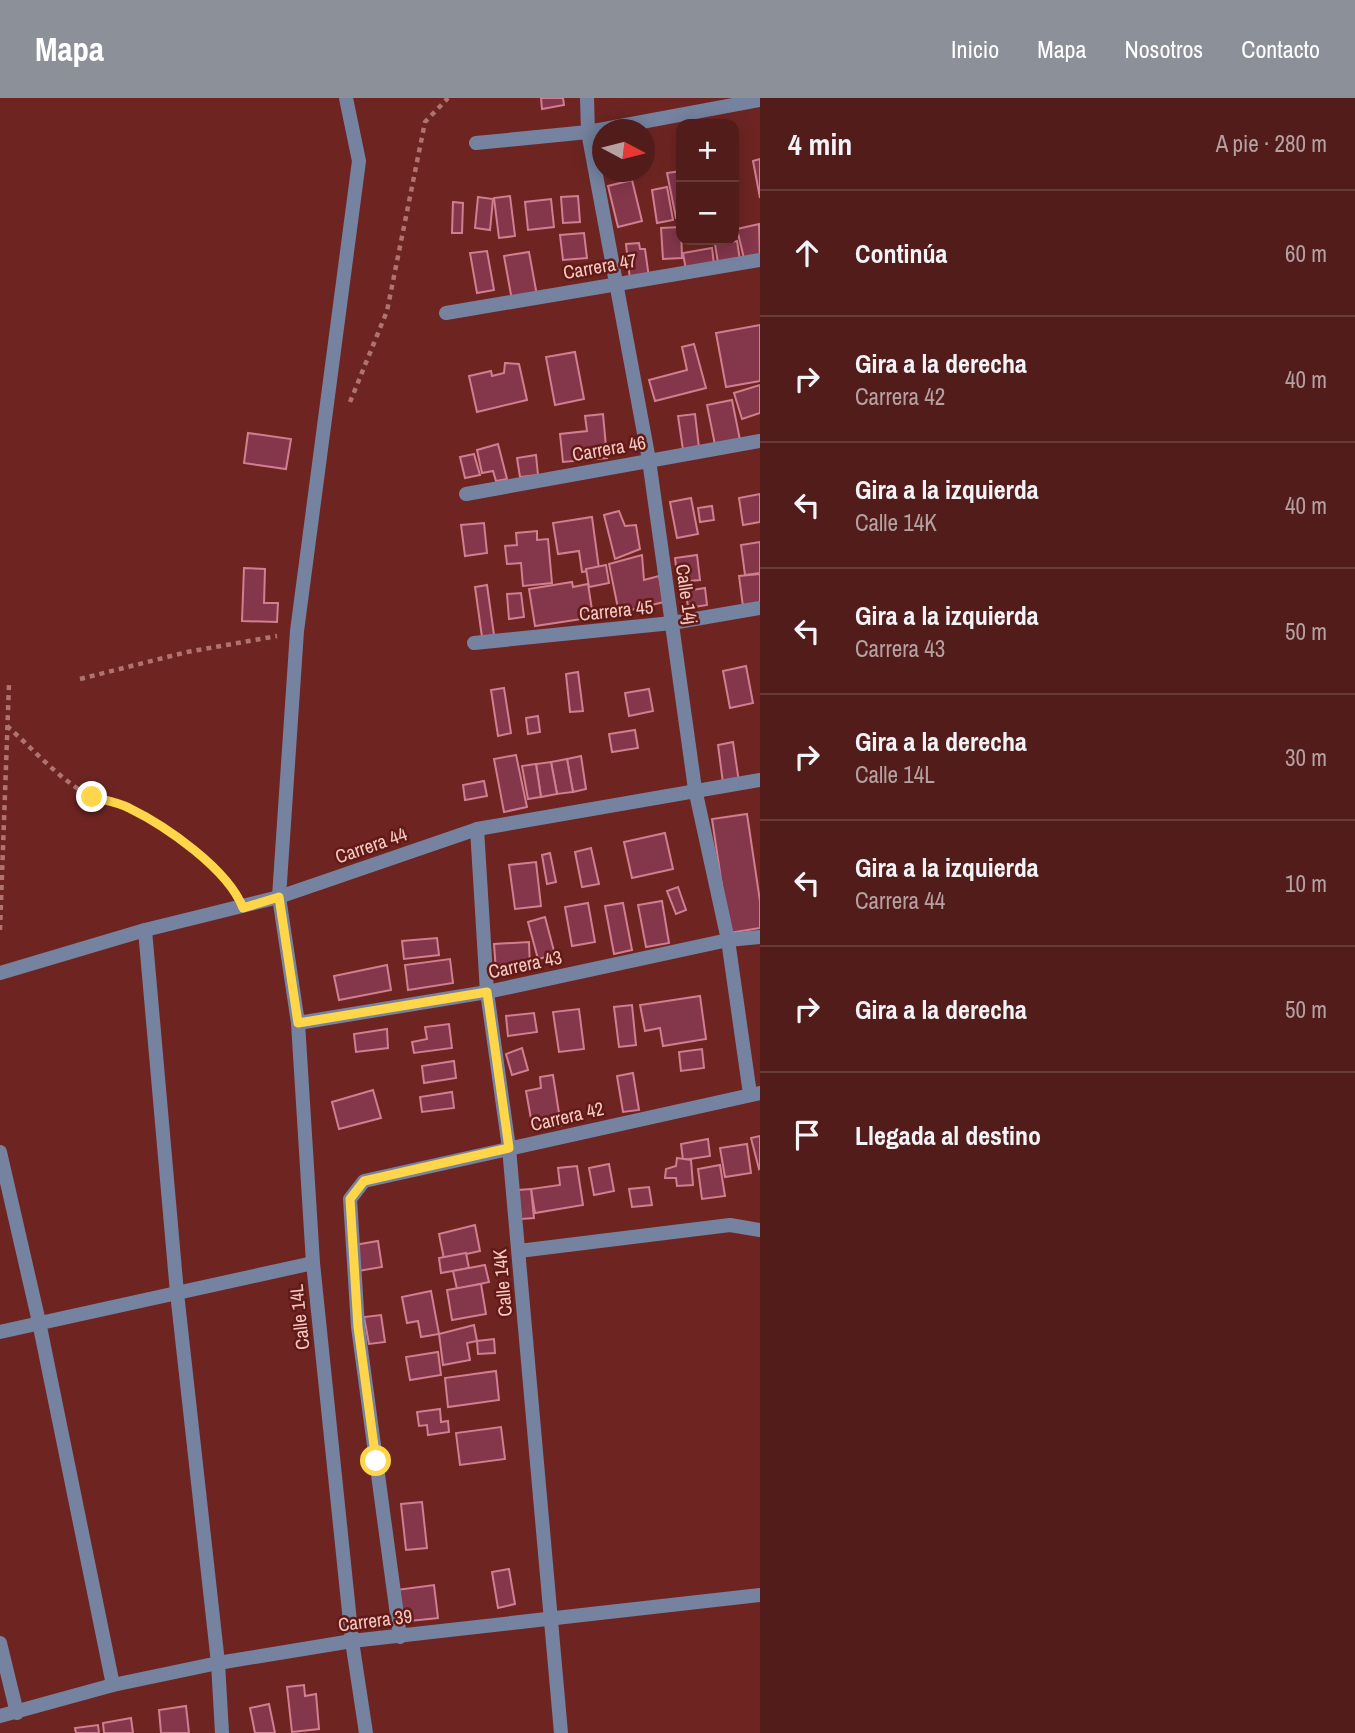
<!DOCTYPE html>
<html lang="es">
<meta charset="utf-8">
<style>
:root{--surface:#521c1a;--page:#582523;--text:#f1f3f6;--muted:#b5a1a2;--line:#683a39;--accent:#8c9099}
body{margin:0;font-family:"Archivo Narrow",sans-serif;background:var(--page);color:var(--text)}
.controls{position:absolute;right:21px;top:21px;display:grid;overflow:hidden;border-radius:14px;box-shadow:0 4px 18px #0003}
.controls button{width:63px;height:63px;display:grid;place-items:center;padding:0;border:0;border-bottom:2px solid var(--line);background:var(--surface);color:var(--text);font:35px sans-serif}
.compass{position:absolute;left:592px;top:21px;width:63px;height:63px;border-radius:50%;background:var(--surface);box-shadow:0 4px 18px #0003;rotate:97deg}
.stop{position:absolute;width:21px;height:21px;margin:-16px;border:5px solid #ffd54a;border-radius:50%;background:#fff}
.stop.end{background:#ffd54a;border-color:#fff;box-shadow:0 2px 7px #0008}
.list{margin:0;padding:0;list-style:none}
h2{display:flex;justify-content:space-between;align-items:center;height:91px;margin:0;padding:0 28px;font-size:30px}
h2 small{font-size:23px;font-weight:400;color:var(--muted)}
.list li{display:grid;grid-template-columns:46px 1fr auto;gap:21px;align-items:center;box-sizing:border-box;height:126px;padding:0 28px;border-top:2px solid var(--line)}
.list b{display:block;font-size:26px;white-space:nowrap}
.list p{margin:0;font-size:23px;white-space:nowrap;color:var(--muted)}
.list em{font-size:23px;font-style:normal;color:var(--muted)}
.icon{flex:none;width:38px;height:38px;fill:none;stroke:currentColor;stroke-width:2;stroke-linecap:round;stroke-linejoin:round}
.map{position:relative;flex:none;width:760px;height:1635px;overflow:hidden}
header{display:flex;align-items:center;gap:42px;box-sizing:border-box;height:98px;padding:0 35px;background:var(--accent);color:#fff}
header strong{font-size:33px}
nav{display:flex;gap:38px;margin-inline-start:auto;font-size:24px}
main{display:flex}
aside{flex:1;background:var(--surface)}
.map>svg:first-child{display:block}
</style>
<header>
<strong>Mapa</strong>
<nav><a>Inicio</a><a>Mapa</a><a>Nosotros</a><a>Contacto</a></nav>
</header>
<main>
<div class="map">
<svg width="760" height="1635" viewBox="0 0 760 1635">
<rect width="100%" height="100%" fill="#6e2522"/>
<g fill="#84364b" stroke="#d17e90" stroke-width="2">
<polygon points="541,0 563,0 564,7 542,11"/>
<polygon points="760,61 760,100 753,63"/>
<polygon points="681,73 681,120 676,120 667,75"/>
<polygon points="632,82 642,123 618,129 608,88"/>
<polygon points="667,89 673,122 657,125 652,92"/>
<polygon points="510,98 515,138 499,140 494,100"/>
<polygon points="578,98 580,124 563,125 561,99"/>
<polygon points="478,99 493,101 490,132 475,130"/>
<polygon points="551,101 554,129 528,132 525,104"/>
<polygon points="453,104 463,105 462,135 452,135"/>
<polygon points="759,126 760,165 746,169 737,131"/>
<polygon points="681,129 682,160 663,161 661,130"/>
<polygon points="584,135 587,160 563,162 560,137"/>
<polygon points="737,143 741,168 719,172 715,146"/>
<polygon points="639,145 640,151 645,151 649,180 630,182 626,146"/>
<polygon points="712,150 715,174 687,178 683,155"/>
<polygon points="487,153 494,192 477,195 470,155"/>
<polygon points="529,154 538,203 513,208 504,158"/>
<polygon points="760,227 760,283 726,289 716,235"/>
<polygon points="694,246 706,290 655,303 649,282 687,272 682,249"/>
<polygon points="575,254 584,301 555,307 546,259"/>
<polygon points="505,265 519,266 527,302 477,314 469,278 491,273 492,278 504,275"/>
<polygon points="760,287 760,315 742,321 734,295"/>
<polygon points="732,302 740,342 715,347 707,307"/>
<polygon points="603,316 607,360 563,364 560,336 587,333 585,318"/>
<polygon points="695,316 699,350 683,352 678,318"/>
<polygon points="248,335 291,341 286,371 244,365"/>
<polygon points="498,346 507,381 496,383 493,373 482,375 477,352"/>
<polygon points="474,356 480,377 465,380 460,359"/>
<polygon points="536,357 538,377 520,379 517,360"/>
<polygon points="760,396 760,424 743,427 739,400"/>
<polygon points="691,400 698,436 677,440 670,404"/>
<polygon points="712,408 714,422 700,424 698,410"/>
<polygon points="619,413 625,428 636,427 640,451 615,461 604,417"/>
<polygon points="592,419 599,471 582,474 579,453 558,456 553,425"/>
<polygon points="484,425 487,455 465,458 461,427"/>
<polygon points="537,433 537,442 548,441 552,485 523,488 521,465 507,466 505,448 517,447 516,435"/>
<polygon points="760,444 760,475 745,477 741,447"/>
<polygon points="642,457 644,482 659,478 664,504 619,515 609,466"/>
<polygon points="697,457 700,482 678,484 675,460"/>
<polygon points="606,467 609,485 589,489 586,471"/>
<polygon points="244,470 265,471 264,505 278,505 277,524 242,523"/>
<polygon points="760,476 760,507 743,509 739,478"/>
<polygon points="572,484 573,489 588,486 592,512 581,514 582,521 535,528 529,491"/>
<polygon points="487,487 494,537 482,539 475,489"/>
<polygon points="705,490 707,507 688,510 686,493"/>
<polygon points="521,495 524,519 509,521 507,496"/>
<polygon points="746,568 753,605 730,610 723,573"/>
<polygon points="578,574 583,613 570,614 566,576"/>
<polygon points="504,590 511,635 498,638 491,592"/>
<polygon points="649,591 653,613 629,618 625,595"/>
<polygon points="538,618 540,634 528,636 526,620"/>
<polygon points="635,632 638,650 612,654 609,636"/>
<polygon points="733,644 739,684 723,685 718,647"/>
<polygon points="516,657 527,709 504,714 494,661"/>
<polygon points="581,658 586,691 573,694 567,661"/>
<polygon points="567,661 573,694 557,696 551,664"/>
<polygon points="551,664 557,696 541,699 536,666"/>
<polygon points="536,666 541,699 528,701 522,668"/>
<polygon points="484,683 487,698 465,702 463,687"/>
<polygon points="747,716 760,803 760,830 729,835 712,721"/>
<polygon points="665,735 673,771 632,780 624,744"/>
<polygon points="591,750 599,786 582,789 575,754"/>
<polygon points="550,755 556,784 547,786 542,757"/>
<polygon points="536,764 541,808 515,811 509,767"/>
<polygon points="678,789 686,812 676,816 667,793"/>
<polygon points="662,803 669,845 646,849 638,807"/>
<polygon points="588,805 595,844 572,848 565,809"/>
<polygon points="623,805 632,852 614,856 605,808"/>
<polygon points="545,819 555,857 538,861 528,824"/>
<polygon points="437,840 439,857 404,861 402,843"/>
<polygon points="529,844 530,871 496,873 494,846"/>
<polygon points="450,861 453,885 408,892 405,867"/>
<polygon points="387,867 391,892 339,902 334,878"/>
<polygon points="700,898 706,941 663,948 660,930 645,933 640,907"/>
<polygon points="632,907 636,947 619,949 614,909"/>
<polygon points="579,911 584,951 559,954 553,914"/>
<polygon points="534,915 537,934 508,938 506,918"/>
<polygon points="449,926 452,950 414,955 412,944 427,941 425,929"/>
<polygon points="387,931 388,950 356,954 354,936"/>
<polygon points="522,950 528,972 512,977 506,956"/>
<polygon points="702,951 704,970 681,973 679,954"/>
<polygon points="454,963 456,980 424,985 422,968"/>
<polygon points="633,975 639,1012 623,1014 617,978"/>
<polygon points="553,977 561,1028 533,1032 526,993 541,990 540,979"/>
<polygon points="373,992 381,1020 339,1031 332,1004"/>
<polygon points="452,994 454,1010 422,1014 420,999"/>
<polygon points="760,1038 760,1070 759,1071 751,1040"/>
<polygon points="708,1041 710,1058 683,1062 681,1046"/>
<polygon points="747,1046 751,1075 725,1079 720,1050"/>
<polygon points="677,1060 691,1062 693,1087 677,1088 676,1080 665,1080 666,1071 676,1068"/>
<polygon points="609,1066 614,1093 594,1097 589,1070"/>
<polygon points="720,1067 725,1098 702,1101 698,1071"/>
<polygon points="577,1068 583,1107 535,1115 531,1091 560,1087 558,1070"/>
<polygon points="649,1089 652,1107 632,1109 629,1091"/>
<polygon points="531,1091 534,1120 521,1121 518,1092"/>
<polygon points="475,1127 480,1153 444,1161 439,1136"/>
<polygon points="378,1143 382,1169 358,1173 354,1147"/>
<polygon points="466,1155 469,1170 441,1175 439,1160"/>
<polygon points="485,1167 489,1184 457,1191 453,1173"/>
<polygon points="481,1186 486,1216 452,1222 447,1192"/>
<polygon points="431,1193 439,1236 421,1239 418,1223 407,1225 402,1199"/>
<polygon points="381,1217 385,1244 369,1246 364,1219"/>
<polygon points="474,1227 477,1243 467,1245 470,1262 443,1267 439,1236"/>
<polygon points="494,1241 495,1255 478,1256 477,1243"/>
<polygon points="438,1254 441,1277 410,1282 406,1259"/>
<polygon points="496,1273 499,1302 448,1309 445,1280"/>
<polygon points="440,1311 441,1324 448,1323 449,1334 428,1337 427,1327 419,1328 417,1314"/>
<polygon points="501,1329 505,1361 460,1367 456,1335"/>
<polygon points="422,1404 427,1450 406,1452 401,1406"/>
<polygon points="509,1471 515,1506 498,1510 492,1474"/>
<polygon points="434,1487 438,1520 400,1524 396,1492"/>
<polygon points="304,1587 305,1598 316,1596 319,1631 292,1634 287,1589"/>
<polygon points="269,1606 275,1635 255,1635 250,1610"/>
<polygon points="186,1608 189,1635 161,1635 159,1612"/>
<polygon points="131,1620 133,1635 104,1635 103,1625"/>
<polygon points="98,1627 99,1635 76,1635 75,1630"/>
</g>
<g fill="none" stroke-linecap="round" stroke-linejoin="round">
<g stroke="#af746f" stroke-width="4.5" stroke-dasharray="5 5" stroke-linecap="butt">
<polyline points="350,304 387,213 425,24 448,0"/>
<polyline points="80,581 187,554 277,538"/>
<path d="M7,628C33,651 60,682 90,698C101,704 115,704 127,708C166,725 205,760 234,791"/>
<polyline points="0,832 9,586"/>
</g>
<g stroke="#7683a0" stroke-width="14">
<polyline points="346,0 359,63 297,533 279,799 298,925 313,1165 352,1543 366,1635"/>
<polyline points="587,0 588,34 649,362 695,691 728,842 750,996"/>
<polyline points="476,45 588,34 760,2"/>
<polyline points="446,215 760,162"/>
<polyline points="466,396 760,343"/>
<polyline points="474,545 672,525 760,510"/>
<polyline points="477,731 487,894 509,1050 561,1635"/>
<polyline points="145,832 177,1195 218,1565 222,1635"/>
<polyline points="0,875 145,832 279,799 477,731 760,682"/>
<polyline points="298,925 487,894 728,842 760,839"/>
<polyline points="0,1054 39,1224 113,1587"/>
<polyline points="519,1153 730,1127 760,1132"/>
<polyline points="0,1234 313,1165"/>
<polyline points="400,1539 358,1229 350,1101 364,1083 760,995"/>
<polyline points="0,1545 17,1615"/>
<polyline points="0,1618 113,1587 218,1565 352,1543 760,1497"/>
</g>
</g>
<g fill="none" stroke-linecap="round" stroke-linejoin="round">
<path stroke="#ffd54a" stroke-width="9" d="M92,699C103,702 118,704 129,710C166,728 228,771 243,810L279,799L298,925L487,894L509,1050L364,1083L350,1101L358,1229L376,1363"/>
</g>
<g text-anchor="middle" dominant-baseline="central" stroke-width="5" stroke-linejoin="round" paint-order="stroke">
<g font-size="19" fill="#f5c8c2" stroke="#621a17">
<text transform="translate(600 168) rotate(-10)">Carrera 47</text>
<text transform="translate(609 350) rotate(-10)">Carrera 46</text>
<text transform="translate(687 496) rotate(82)">Calle 14j</text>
<text transform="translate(616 512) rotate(-6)">Carrera 45</text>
<text transform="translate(371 747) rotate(-19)">Carrera 44</text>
<text transform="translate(525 866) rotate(-12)">Carrera 43</text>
<text transform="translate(567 1018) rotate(-13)">Carrera 42</text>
<text transform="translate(502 1185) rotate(-95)">Calle 14K</text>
<text transform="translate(299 1219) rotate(-96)">Calle 14L</text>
<text transform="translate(375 1522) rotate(-7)">Carrera 39</text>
</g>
</g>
</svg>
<div class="controls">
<button>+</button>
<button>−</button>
</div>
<svg class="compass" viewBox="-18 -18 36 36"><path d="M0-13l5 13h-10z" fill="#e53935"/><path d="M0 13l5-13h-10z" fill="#b5a1a2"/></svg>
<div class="stop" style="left:376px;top:1363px"></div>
<div class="stop end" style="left:92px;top:699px"></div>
</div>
<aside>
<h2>4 min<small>A pie · 280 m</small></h2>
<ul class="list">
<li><svg class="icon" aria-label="ahead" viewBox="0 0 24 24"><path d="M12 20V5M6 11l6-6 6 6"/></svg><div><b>Continúa</b></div><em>60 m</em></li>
<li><svg class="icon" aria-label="right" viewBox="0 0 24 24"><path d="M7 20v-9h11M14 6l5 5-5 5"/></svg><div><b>Gira a la derecha</b><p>Carrera 42</p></div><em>40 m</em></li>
<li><svg class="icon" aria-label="left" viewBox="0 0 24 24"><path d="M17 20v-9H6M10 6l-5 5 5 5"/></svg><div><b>Gira a la izquierda</b><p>Calle 14K</p></div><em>40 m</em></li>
<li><svg class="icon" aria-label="left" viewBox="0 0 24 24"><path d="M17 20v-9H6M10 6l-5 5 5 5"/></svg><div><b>Gira a la izquierda</b><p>Carrera 43</p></div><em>50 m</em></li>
<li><svg class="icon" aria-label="right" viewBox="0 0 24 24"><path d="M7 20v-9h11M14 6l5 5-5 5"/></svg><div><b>Gira a la derecha</b><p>Calle 14L</p></div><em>30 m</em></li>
<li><svg class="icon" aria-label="left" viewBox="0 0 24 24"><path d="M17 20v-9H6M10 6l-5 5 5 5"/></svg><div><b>Gira a la izquierda</b><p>Carrera 44</p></div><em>10 m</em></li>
<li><svg class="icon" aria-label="right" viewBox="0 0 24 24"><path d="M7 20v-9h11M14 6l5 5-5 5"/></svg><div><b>Gira a la derecha</b></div><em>50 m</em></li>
<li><svg class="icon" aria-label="arrive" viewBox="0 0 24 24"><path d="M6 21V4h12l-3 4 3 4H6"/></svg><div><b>Llegada al destino</b></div></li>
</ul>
</aside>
</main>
